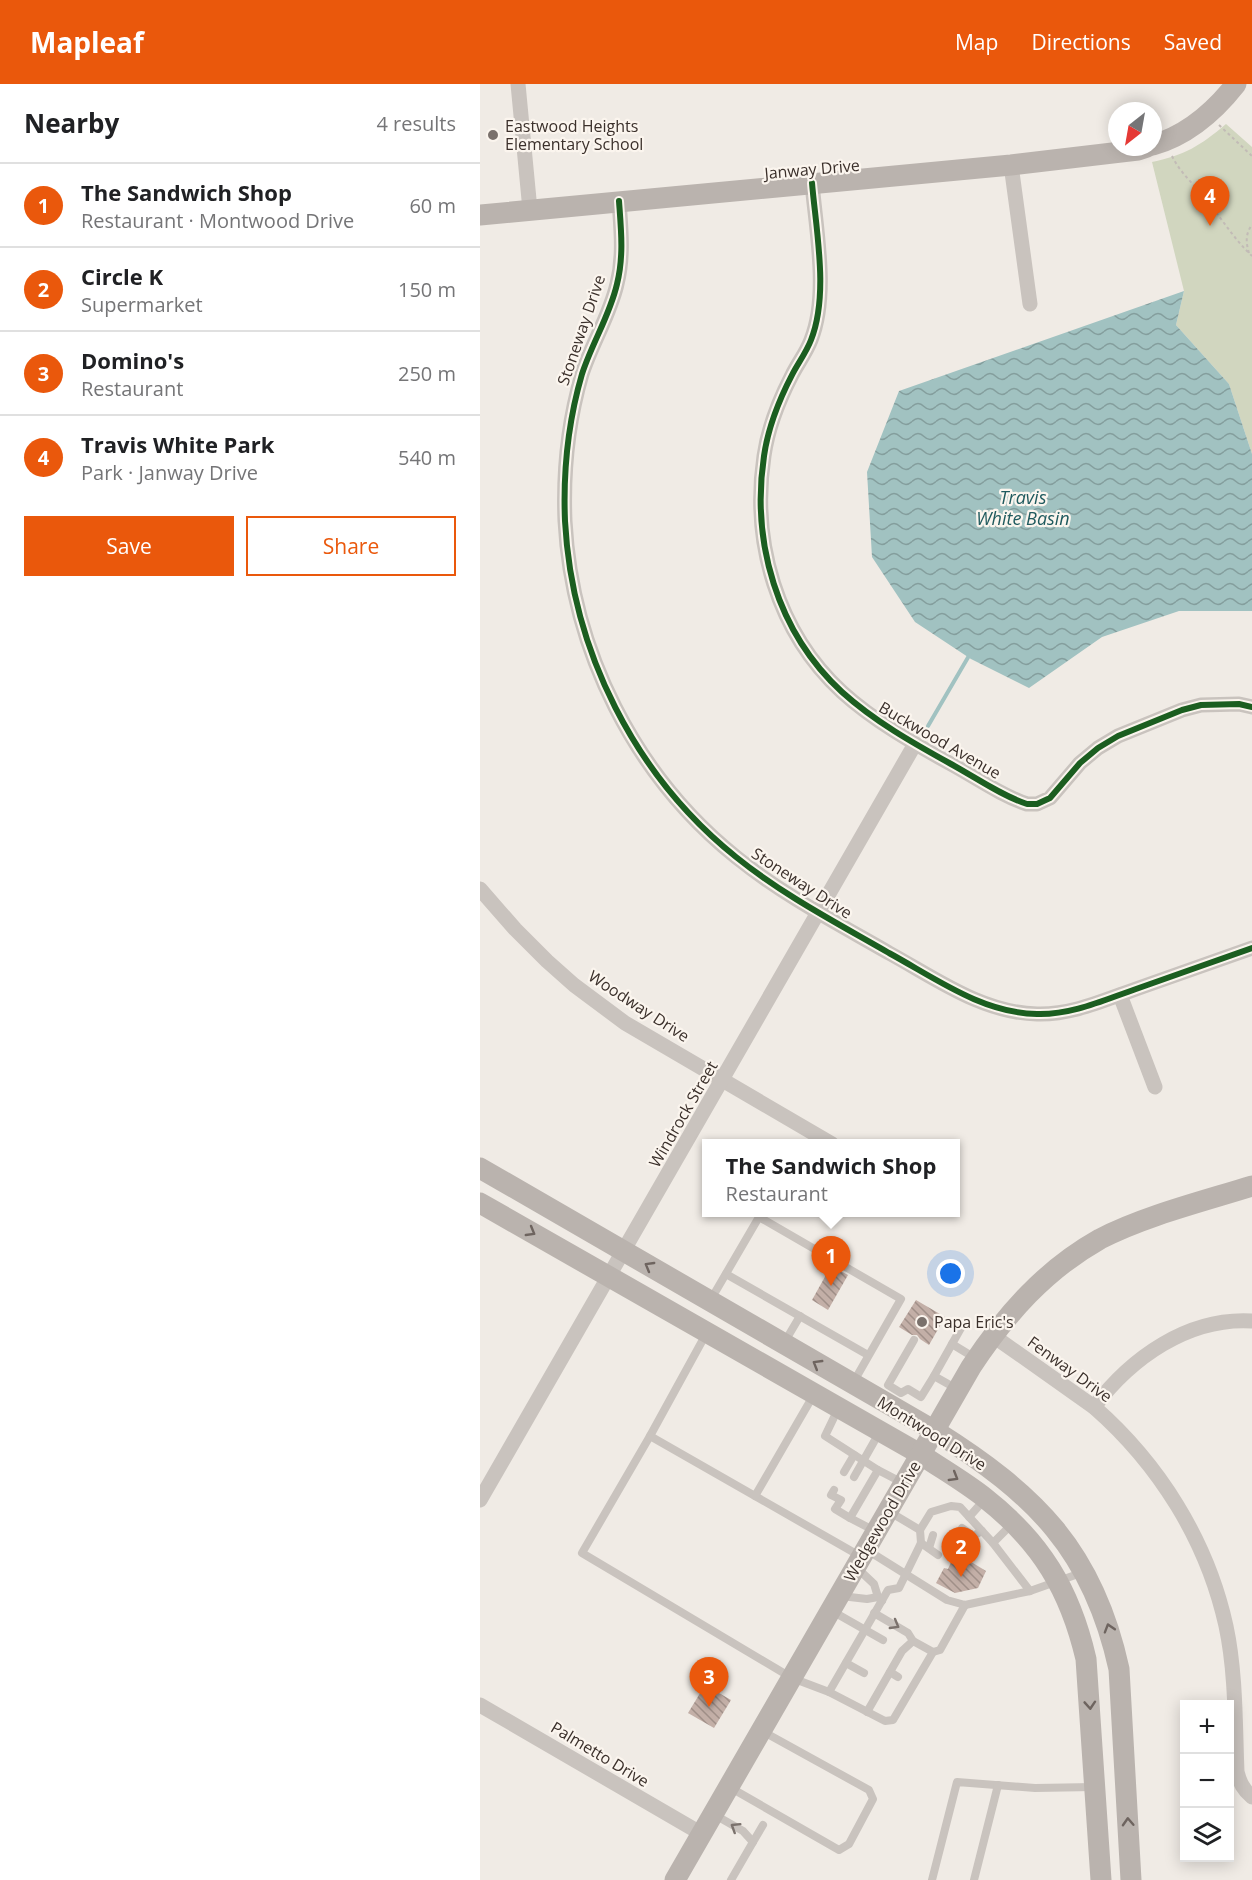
<!DOCTYPE html>
<meta charset="utf-8">
<style>
:root{--surface:#fff;--page:#f6f6f6;--text:#202124;--muted:#757577;--line:#e0e0e0;--accent:#ea580c}
body{margin:0;font-family:"Open Sans",sans-serif;background:var(--page);color:var(--text)}
.controls{position:absolute;right:18px;bottom:18px;display:grid;overflow:hidden;border-radius:0px;box-shadow:0 3px 15px #0003}
.controls button{width:54px;height:54px;display:grid;place-items:center;padding:0;border:0;border-bottom:2px solid var(--line);background:var(--surface);color:var(--text);font:30px sans-serif}
.compass{position:absolute;left:628px;top:18px;width:54px;height:54px;border-radius:50%;background:var(--surface);box-shadow:0 3px 15px #0003;rotate:211deg}
.you{position:absolute;left:471px;top:1190px;width:21px;height:21px;margin:-15px;border:4px solid #fff;border-radius:50%;background:#1a73e8;box-shadow:0 0 0 9px #1a73e833}
.badge{display:grid;place-items:center;width:39px;height:39px;border-radius:50%;background:var(--accent);color:#fff;font-size:20px;font-weight:700}
.pin{position:absolute;translate:-50% -50px;filter:drop-shadow(0 2px 3px #0008)}
.pin::after{content:'';position:absolute;top:32px;width:21px;height:18px;background:inherit;clip-path:polygon(0 0,100% 0,50% 100%)}
.popup{position:absolute;left:222px;top:1055px;width:258px;height:78px;box-sizing:border-box;display:grid;place-content:center;border-radius:0px;background:var(--surface);filter:drop-shadow(0 2px 4px #0005);font-size:20px;white-space:nowrap;color:var(--muted)}
.popup b{font-size:22px;color:var(--text)}
.popup::after{content:'';position:absolute;left:50%;top:100%;margin-left:-12px;border:12px solid transparent;border-top-color:var(--surface)}
.list{margin:0;padding:0;list-style:none}
h2{display:flex;justify-content:space-between;align-items:center;height:78px;margin:0;padding:0 24px;font-size:26px}
h2 small{font-size:20px;font-weight:400;color:var(--muted)}
.list li{display:grid;grid-template-columns:39px 1fr auto;gap:18px;align-items:center;box-sizing:border-box;height:84px;padding:0 24px;border-top:2px solid var(--line)}
.list b{display:block;font-size:22px;white-space:nowrap}
.list p{margin:0;font-size:20px;white-space:nowrap;color:var(--muted)}
.list em{font-size:20px;font-style:normal;color:var(--muted)}
.actions{display:flex;gap:12px;padding:18px 24px}
.actions a{flex:1;padding:14px 0;border:2px solid var(--accent);border-radius:0px;text-align:center;font-size:21px;color:var(--accent)}
.actions .main{background:var(--accent);color:#fff}
.icon{flex:none;width:33px;height:33px;fill:none;stroke:currentColor;stroke-width:2;stroke-linecap:round;stroke-linejoin:round}
.map{position:relative;flex:none;width:772px;height:1796px;overflow:hidden}
header{display:flex;align-items:center;gap:36px;box-sizing:border-box;height:84px;padding:0 30px;background:var(--accent);color:#fff}
header strong{font-size:28px}
nav{display:flex;gap:33px;margin-inline-start:auto;font-size:21px}
main{display:flex}
aside{flex:1;background:var(--surface)}
.map>svg:first-child{display:block}
</style>
<header>
<strong>Mapleaf</strong>
<nav><a>Map</a><a>Directions</a><a>Saved</a></nav>
</header>
<main>
<aside>
<h2>Nearby<small>4 results</small></h2>
<ul class="list">
<li><span class="badge">1</span><div><b>The Sandwich Shop</b><p>Restaurant · Montwood Drive</p></div><em>60 m</em></li>
<li><span class="badge">2</span><div><b>Circle K</b><p>Supermarket</p></div><em>150 m</em></li>
<li><span class="badge">3</span><div><b>Domino's</b><p>Restaurant</p></div><em>250 m</em></li>
<li><span class="badge">4</span><div><b>Travis White Park</b><p>Park · Janway Drive</p></div><em>540 m</em></li>
</ul>
<div class="actions"><a class="main">Save</a><a>Share</a></div>
</aside>
<div class="map">
<svg width="772" height="1796" viewBox="0 0 772 1796">
<defs>
<pattern id="water-waves" width="16" height="10" patternUnits="userSpaceOnUse" patternTransform="scale(1.5)"><rect width="16" height="10" fill="#a1c2c1"/><path d="M0 5q4-4 8 0t8 0" fill="none" stroke="#849e9d"/></pattern>
<pattern id="building-back-hatch" width="6" height="6" patternUnits="userSpaceOnUse" patternTransform="scale(1.5)"><rect width="6" height="6" fill="#c3afa7"/><path d="M-1 5l2 2M0 0l6 6M5-1l2 2" fill="none" stroke="#a08f88"/></pattern>
</defs>
<rect width="100%" height="100%" fill="#f0ebe5"/>
<path fill="#d1d6bf" d="M746,40L772,63V370L749,300L696,241L704,207L672,78C705,71 720,62 746,40Z"/>
<polygon fill="url(#water-waves)" points="704,207 696,241 749,300 772,370 772,527 699,527 622,553 549,604 491,575 435,538 392,473 387,388 419,307"/>
<g fill="none" stroke-linecap="round" stroke-linejoin="round">
<polyline stroke="#a1c2c1" stroke-width="4" points="448,642 490,570"/>
</g>
<g fill="url(#building-back-hatch)">
<polygon points="351,1182 368,1191 348,1226 332,1216"/>
<polygon points="436,1216 465,1233 449,1261 440,1255 437,1251 432,1251 419,1243"/>
<polygon points="483,1473 506,1487 498,1504 475,1509 456,1499 464,1484 468,1485 472,1476"/>
<polygon points="225,1601 251,1616 234,1644 208,1629"/>
</g>
<g fill="none" stroke-linecap="round" stroke-linejoin="round">
<g stroke="#c2bbb6" stroke-width="2" stroke-dasharray="3 3" stroke-linecap="butt">
<polyline points="739,41 772,72"/>
<path d="M692,72C700,89 716,102 727,117C743,136 753,154 772,172"/>
<path d="M769,169C766,159 765,150 772,141"/>
</g>
<g stroke="#c9c3be" stroke-width="8">
<polyline points="246,1190 388,1271"/>
<polyline points="230,1217 279,1133 421,1215 373,1299"/>
<polyline points="226,1250 170,1352 102,1469 312,1594 349,1608 405,1637 413,1636 453,1568 460,1566 485,1521"/>
<polyline points="434,1256 408,1301 421,1309 428,1305 441,1313 454,1292 477,1305"/>
<polyline points="304,1259 320,1232"/>
<polyline points="472,1260 481,1244"/>
<polyline points="454,1292 472,1260 495,1274"/>
<polyline points="358,1325 345,1352 398,1386 370,1434 395,1447"/>
<polyline points="170,1352 380,1472"/>
<polyline points="398,1386 423,1399"/>
<polyline points="364,1388 374,1371"/>
<polyline points="374,1393 399,1349"/>
<polyline points="354,1406 351,1411 361,1416 355,1425 370,1434"/>
<polyline points="275,1412 333,1312"/>
<polyline points="408,1427 440,1446"/>
<polyline points="489,1433 505,1415"/>
<polyline points="482,1444 493,1452"/>
<polyline points="441,1459 458,1471"/>
<polyline points="513,1459 531,1441"/>
<polyline points="487,1463 493,1452 502,1447"/>
<polyline points="449,1464 453,1451"/>
<polyline points="387,1466 467,1516 485,1521 550,1507 601,1489"/>
<polyline points="376,1483 394,1500 398,1513 402,1517"/>
<polyline points="361,1512 387,1515 398,1513"/>
<polyline points="352,1527 403,1556"/>
<polyline points="394,1529 428,1549 433,1557 453,1568"/>
<polyline points="366,1579 384,1589"/>
<polyline points="410,1588 418,1593"/>
<polyline points="349,1608 408,1506 419,1504 441,1459 440,1446 451,1428 471,1422 480,1423 513,1459 550,1507"/>
<polyline points="387,1628 422,1567 433,1557"/>
<polyline points="251,1704 359,1766 369,1760 393,1715 389,1706 282,1647"/>
<polyline points="235,1731 263,1747 273,1758 251,1796"/>
<polyline points="273,1758 283,1741"/>
<polyline points="452,1796 477,1698 555,1704 614,1703"/>
<polyline points="494,1796 518,1701"/>
</g>
<g stroke="#c9c3be" stroke-width="15">
<polyline points="38,0 50,126"/>
<polyline points="531,81 550,220"/>
<path d="M332,99C336,146 349,211 331,256C326,269 318,279 312,291C299,316 288,344 284,372C271,458 297,548 362,608C394,637 433,659 471,680C495,693 522,712 547,720H557L570,714L600,679L618,664L638,652L702,626L721,621L759,620L772,623"/>
<path d="M139,117C141,145 144,172 137,200C130,231 112,259 102,290C88,338 83,388 85,437C92,567 155,692 256,773C303,811 357,839 409,869C455,894 502,929 557,930C592,931 624,916 656,905C695,891 733,878 772,864"/>
<polyline points="0,805 35,845 67,877 94,901 145,939 352,1060"/>
<polyline points="640,911 675,1003"/>
<path d="M512,1251L614,1323C679,1380 727,1456 746,1542C756,1589 755,1640 757,1688C760,1699 763,1705 772,1713"/>
<path d="M614,1323C651,1274 708,1233 772,1237"/>
<polyline points="0,1416 435,660"/>
<polyline points="0,1621 222,1750"/>
</g>
<g stroke="#bab3ae" stroke-width="21">
<path d="M673,61C708,51 734,28 756,0"/>
<polyline points="0,131 531,81 658,66 667,63"/>
<path d="M0,1084L455,1347C555,1410 613,1466 639,1585L651,1796"/>
<path d="M0,1119L440,1370C462,1385 485,1398 505,1414C561,1458 590,1506 606,1575L621,1796"/>
<path d="M195,1796L491,1283C526,1230 565,1186 620,1155C664,1132 724,1117 772,1102"/>
</g>
<defs>
<g id="cycleway">
<path d="M332,99C336,146 349,211 331,256C326,269 318,279 312,291C299,316 288,344 284,372C271,458 297,548 362,608C394,637 433,659 471,680C495,693 522,712 547,720H557L570,714L600,679L618,664L638,652L702,626L721,621L759,620L772,623"/>
<path d="M139,117C141,145 144,172 137,200C130,231 112,259 102,290C88,338 83,388 85,437C92,567 155,692 256,773C303,811 357,839 409,869C455,894 502,929 557,930C592,931 624,916 656,905C695,891 733,878 772,864"/>
</g>
</defs>
<use href="#cycleway" stroke="#fbf5ee" stroke-width="10"/>
<use href="#cycleway" stroke="#1b5e20" stroke-width="6"/>
</g>
<defs><path id="oneway-chevron" d="M-2-3.5L2.5 0L-2 3.5" fill="none" stroke-width="1.6" stroke-linecap="round" stroke-linejoin="round" transform="scale(1.5)"/></defs>
<g stroke="#6e645f">
<use href="#oneway-chevron" transform="translate(51 1148) rotate(30)"/>
<use href="#oneway-chevron" transform="translate(169 1182) rotate(-150)"/>
<use href="#oneway-chevron" transform="translate(337 1280) rotate(-149)"/>
<use href="#oneway-chevron" transform="translate(474 1393) rotate(31)"/>
<use href="#oneway-chevron" transform="translate(629 1544) rotate(-107)"/>
<use href="#oneway-chevron" transform="translate(610 1621) rotate(86)"/>
<use href="#oneway-chevron" transform="translate(648 1738) rotate(-93)"/>
</g>
<g stroke="#7b726d">
<use href="#oneway-chevron" transform="translate(415 1541) rotate(30)"/>
<use href="#oneway-chevron" transform="translate(255 1743) rotate(-148)"/>
</g>
<g fill="#7a716c" stroke="#fbf5ee" stroke-width="2">
<circle cx="13" cy="51" r="6"/>
<circle cx="442" cy="1238" r="6"/>
</g>
<g text-anchor="middle" dominant-baseline="central" stroke-width="4.5" stroke-linejoin="round" paint-order="stroke">
<g font-size="16" fill="#3b302b" stroke="#fbf5ee" text-anchor="start">
<text x="25" y="42">Eastwood Heights<tspan x="25" dy="18">Elementary School</tspan></text>
<text x="454" y="1238">Papa Eric's</text>
</g>
<g font-size="16" fill="#3b302b" stroke="#fbf5ee">
<text transform="translate(332 85) rotate(-5)">Janway Drive</text>
<text transform="translate(101 246) rotate(-71)">Stoneway Drive</text>
<text transform="translate(460 656) rotate(30)">Buckwood Avenue</text>
<text transform="translate(322 799) rotate(33)">Stoneway Drive</text>
<text transform="translate(159 922) rotate(33)">Woodway Drive</text>
<text transform="translate(203 1030) rotate(-60)">Windrock Street</text>
<text transform="translate(590 1285) rotate(36)">Fenway Drive</text>
<text transform="translate(452 1349) rotate(32)">Montwood Drive</text>
<text transform="translate(402 1437) rotate(-60)">Wedgewood Drive</text>
<text transform="translate(120 1670) rotate(31)">Palmetto Drive</text>
</g>
<g font-size="18" font-style="italic" fill="#1f5a5e" stroke="#fbf5ee">
<text x="543" y="413">Travis<tspan x="543" dy="21">White Basin</tspan></text>
</g>
</g>
</svg>
<div class="controls">
<button>+</button>
<button>−</button>
<button><svg class="icon" aria-label="layers" viewBox="0 0 24 24"><path d="M12 4l9 5-9 5-9-5zM3 14l9 5 9-5"/></svg></button>
</div>
<svg class="compass" viewBox="-18 -18 36 36"><path d="M0-13l5 13h-10z" fill="#e53935"/><path d="M0 13l5-13h-10z" fill="#757577"/></svg>
<div class="you"></div>
<div class="pin badge" style="left:351px;top:1202px">1</div>
<div class="popup"><b>The Sandwich Shop</b>Restaurant</div>
<div class="pin badge" style="left:481px;top:1493px">2</div>
<div class="pin badge" style="left:229px;top:1623px">3</div>
<div class="pin badge" style="left:730px;top:142px">4</div>
</div>
</main>
